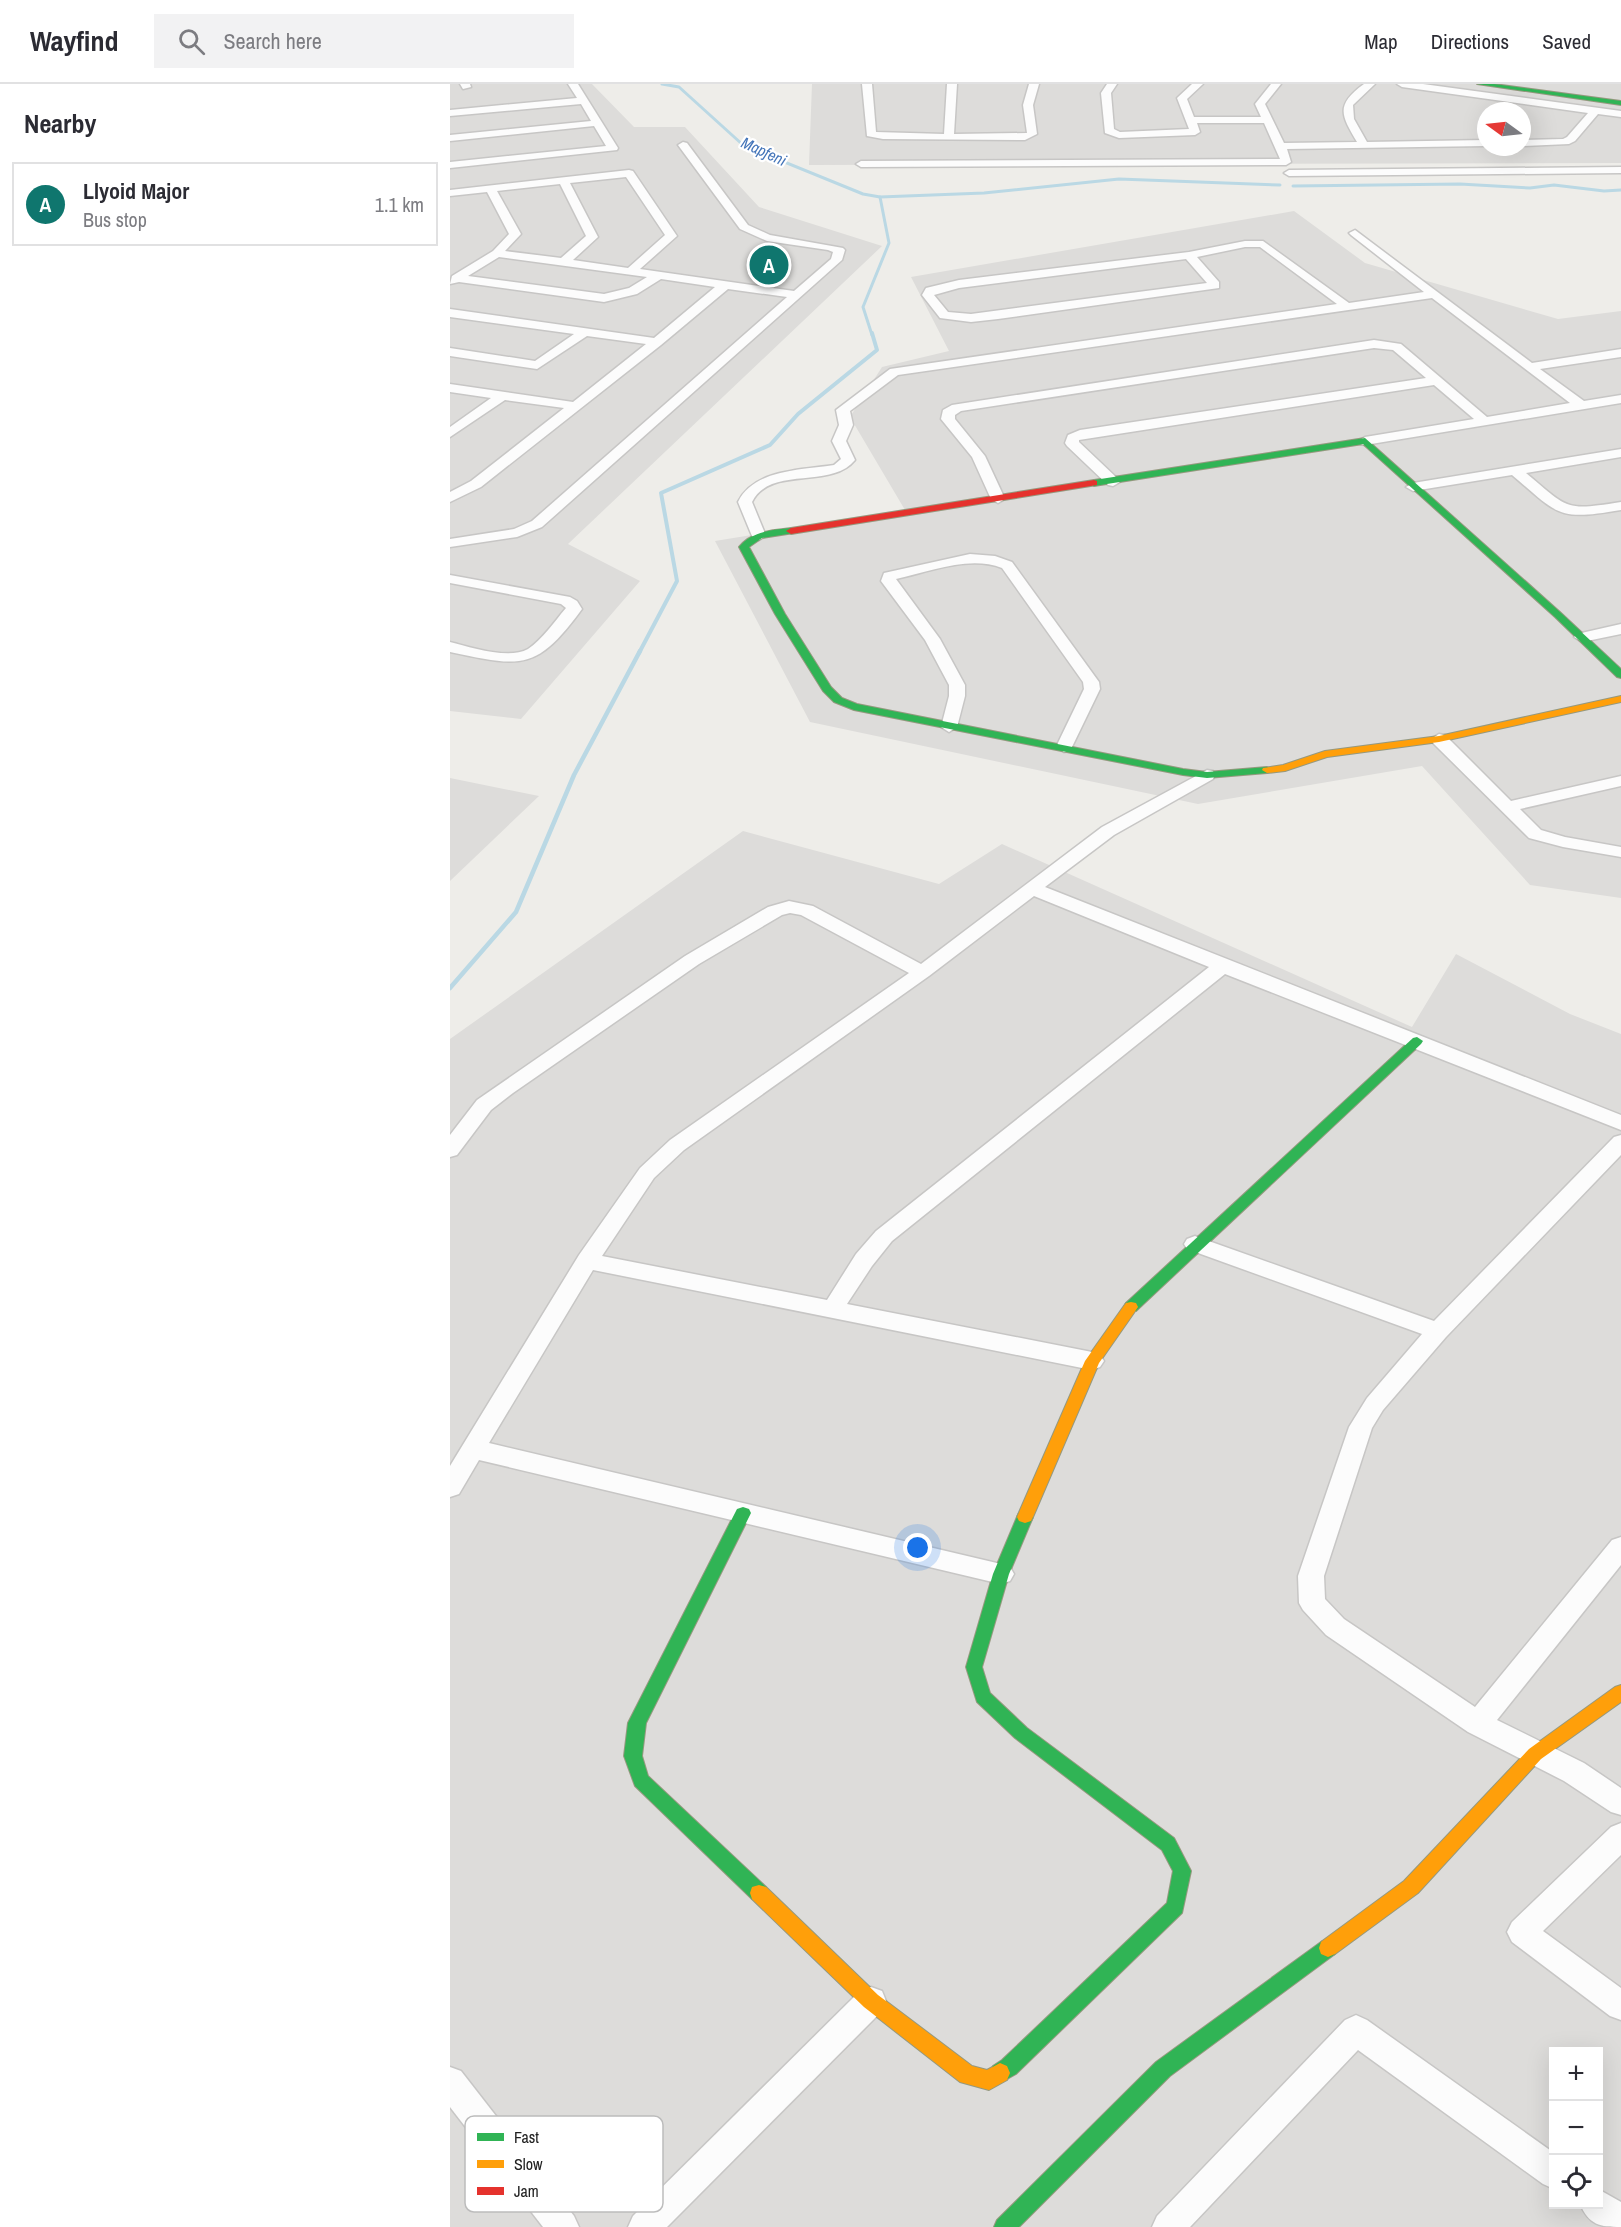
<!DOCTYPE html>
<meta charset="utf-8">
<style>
:root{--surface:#fff;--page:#f2f2f3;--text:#2b2b33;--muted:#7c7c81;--line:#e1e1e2;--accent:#0f766e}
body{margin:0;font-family:"Archivo Narrow",sans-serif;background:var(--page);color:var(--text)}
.controls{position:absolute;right:18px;bottom:18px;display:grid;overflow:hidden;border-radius:0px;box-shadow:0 6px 24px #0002}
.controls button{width:54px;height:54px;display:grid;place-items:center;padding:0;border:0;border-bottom:2px solid var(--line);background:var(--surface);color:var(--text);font:30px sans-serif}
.compass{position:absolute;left:1027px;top:18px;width:54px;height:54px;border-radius:50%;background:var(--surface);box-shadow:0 6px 24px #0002;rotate:285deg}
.you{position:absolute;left:468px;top:1464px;width:21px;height:21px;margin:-15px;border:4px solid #fff;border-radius:50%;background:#1a73e8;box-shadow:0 0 0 9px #1a73e833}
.badge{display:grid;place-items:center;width:39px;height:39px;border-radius:50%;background:var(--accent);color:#fff;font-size:20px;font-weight:700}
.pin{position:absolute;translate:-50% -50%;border:3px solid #fff;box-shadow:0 2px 6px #0006}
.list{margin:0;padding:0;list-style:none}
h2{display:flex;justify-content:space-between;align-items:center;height:78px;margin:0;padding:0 24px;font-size:26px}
h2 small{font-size:20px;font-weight:400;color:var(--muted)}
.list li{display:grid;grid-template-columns:39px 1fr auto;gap:18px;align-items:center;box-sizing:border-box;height:84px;margin:0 12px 12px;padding:0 12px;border:2px solid var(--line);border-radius:0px}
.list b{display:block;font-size:22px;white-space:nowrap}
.list p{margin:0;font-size:20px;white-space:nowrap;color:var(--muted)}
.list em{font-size:20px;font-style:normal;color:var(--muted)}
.icon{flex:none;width:33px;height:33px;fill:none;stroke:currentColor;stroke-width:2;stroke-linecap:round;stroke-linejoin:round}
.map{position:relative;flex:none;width:1171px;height:2143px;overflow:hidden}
header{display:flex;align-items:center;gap:36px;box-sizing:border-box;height:84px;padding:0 30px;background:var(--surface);border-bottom:2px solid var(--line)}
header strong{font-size:28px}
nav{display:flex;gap:33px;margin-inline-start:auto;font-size:21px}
.search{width:420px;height:54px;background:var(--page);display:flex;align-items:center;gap:15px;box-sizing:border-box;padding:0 21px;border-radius:0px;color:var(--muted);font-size:22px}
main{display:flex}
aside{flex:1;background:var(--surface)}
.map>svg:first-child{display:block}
</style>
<header>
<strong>Wayfind</strong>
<div class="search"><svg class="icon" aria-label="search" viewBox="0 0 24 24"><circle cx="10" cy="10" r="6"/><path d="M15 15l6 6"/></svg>Search here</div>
<nav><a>Map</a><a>Directions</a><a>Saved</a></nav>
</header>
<main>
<aside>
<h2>Nearby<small></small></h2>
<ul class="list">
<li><span class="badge">A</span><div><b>Llyoid Major</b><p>Bus stop</p></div><em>1.1 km</em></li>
</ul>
</aside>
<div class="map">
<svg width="1171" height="2143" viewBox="0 0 1171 2143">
<rect width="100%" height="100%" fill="#eeede9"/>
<g fill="#dddcda" fill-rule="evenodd">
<polygon points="0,0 142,0 184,43 235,43 309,123 432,162 118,460 190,497 71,635 0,627"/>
<path d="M362,0H1171V79L359,81ZM1036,27H1072V63H1036Z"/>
<polygon points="844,127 915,179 1108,235 1171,227 1171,814 1080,801 972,682 748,720 360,638 265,457 455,426 400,333 432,283 499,267 461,193"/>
<polygon points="0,694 89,712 0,797"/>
<path d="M293,747L489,800L552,760L962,943L1006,870L1120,930L1171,950V2143H0V955ZM1104,1968H1148V2120H1104Z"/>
</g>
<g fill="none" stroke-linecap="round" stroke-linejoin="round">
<g stroke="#bad8e4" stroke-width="3">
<polyline points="212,0 229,3 293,61 413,110 430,113 534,109 669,95 830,101"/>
<polyline points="843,102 1010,100 1080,104 1104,101 1154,107 1171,106"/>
<polyline points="422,251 413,223 439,159 430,113"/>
</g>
<polyline stroke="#bad8e4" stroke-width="4" points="189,569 227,497 211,409 320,361 348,330 427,266 422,249"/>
<polyline stroke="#bad8e4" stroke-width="4.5" points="0,904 66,828 124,691 190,567"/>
<defs>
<g id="street">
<polygon points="10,0 20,0 21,3 13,5"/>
<polygon points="118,0 128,0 168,64 167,66 0,84 0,78 156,62 144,42 0,57 0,51 141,37 131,20 0,32 0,26 127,14"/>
<polygon points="412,0 422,0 426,48 494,50 497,0 507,0 504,50 577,49 573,21 579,0 589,0 583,21 587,50 575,56 433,55 417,52"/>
<path d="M657,0H667L661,9L664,45L670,48L739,45L727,14L742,0H753L737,15L744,33H811L805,20L821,0H831L815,20L834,59L907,58C891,31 885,21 914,0H925L903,21L904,35L917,58L1036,56V62L837,65L841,78L836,81L411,83L406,80L411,77L830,75L814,39H747L750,48L745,51L669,54L655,49L651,9Z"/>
<polygon points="947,0 973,0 1171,27 1171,33 1148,30 1125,57 1119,60 1072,62 1072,56 1113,55 1117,53 1138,29 952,3"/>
<path d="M233,58L237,59L298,141L320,151L393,164L395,166L392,176L92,443L67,453L0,463V455L64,445L82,437L337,213L278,205L211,261L31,403L0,418V408L21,397L114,324L55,316L0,353V343L41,314L0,308V300L123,318L196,260L137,252L87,285L0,272V264L85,277L124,250L0,233V225L204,254L265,203L211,195L187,210L154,218L9,198L0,200L2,192L43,167L59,150L37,108L0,112V106L179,86L183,87L227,152L190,185L344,207L381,175L383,168L378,166L317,157L290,145L228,61ZM176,93L215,151L178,184L123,176L148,153L120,99ZM110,100L136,152L111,174L55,167L71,150L47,107ZM49,173L197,193L179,204L154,210L18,192Z"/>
<polygon points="1171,83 1171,89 839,92 834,89 839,86"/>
<path d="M905,146L1082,279L1171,265V273L1090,285L1134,317L1171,311V319L915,361L910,360L908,357L915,353L1024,335L984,301L629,356V358L668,395L670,398L663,402L658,401L617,362L615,359L618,351L630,346L976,294L943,266L924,264L511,327L505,331V335L535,372L555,415L548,419L541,415L522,373L491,335L493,326L502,321L924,256L951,260L1037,333L1120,319L982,214L448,291L400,327L403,341L396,357L405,376C381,406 320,381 302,418L316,452L309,456L302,452L288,418C304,385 352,386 384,381L391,375L382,357L389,341L386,326L440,285L887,220L810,163H795L747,173L769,198V204L548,235L521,238L490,234L472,211L476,204L509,196L739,168L795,157H813L899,219L974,208L901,151L899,149ZM736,175L757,199L521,230L498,228L484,211L509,204Z"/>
<path d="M1171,365V373L1076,389C1119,425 1114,427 1171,418V426C1107,437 1109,431 1062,391L963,407L956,403L963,399Z"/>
<path d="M520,470L545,472L562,478L649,598L650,605L620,667L614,668L606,663L634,605L633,598L552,484C519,471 479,488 446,495L490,555L515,601V612L507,643L499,648L491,643L499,612V601L475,556L431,497L434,489Z"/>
<path d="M0,491L120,513L127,517L132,525C86,588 71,583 0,568V558C20,563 59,576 78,565C93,555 104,538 116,524L111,520L0,499Z"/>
<polygon points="1171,540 1171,550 1132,558 1124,553 1127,550"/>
<polygon points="989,650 995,651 1061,717 1171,692 1171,702 1070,725 1091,746 1115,753 1171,763 1171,773 1113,763 1079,754 983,659 981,655"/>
<path d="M757,686L763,687L765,691L763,695L664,751L595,803L1171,1031V1046L775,890L442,1157L422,1182L397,1220L642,1268L650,1271L654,1277L650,1283L642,1286L143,1186L39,1359L551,1480L560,1483L564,1490L560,1497L551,1500L29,1376L9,1410L0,1413V1382L129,1171L190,1084L220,1056L459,889L351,831L340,829L332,831L249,880L63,1009L41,1026L7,1071L0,1073V1051L27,1016L235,872L318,823L339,817L363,822L471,880L652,743ZM584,812L759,883L426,1147L406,1170L377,1216L152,1172L204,1094L234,1066L479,892Z"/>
<polygon points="1171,1051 1171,1071 996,1253 933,1326 922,1344 874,1492 875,1515 894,1535 1025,1623 1162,1456 1171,1453 1171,1481 1047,1636 1134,1679 1171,1704 1171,1731 1161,1728 1114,1697 1018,1648 876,1551 853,1526 849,1519 848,1492 899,1343 917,1314 972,1250 737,1165 734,1160 737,1155 745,1152 753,1155 984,1237 1164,1053"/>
<polygon points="1171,1739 1171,1771 1093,1847 1171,1904 1171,1936 1160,1932 1062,1858 1057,1848 1062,1838 1161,1743"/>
<polygon points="421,1903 432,1907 436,1917 432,1927 217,2143 178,2143 183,2132 410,1907"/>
<polygon points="906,1931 917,1936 1104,2069 1104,2105 1093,2100 908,1966 740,2143 702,2143 707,2132 895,1936"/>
<polygon points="0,1983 11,1987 124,2132 129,2143 93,2143 0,2023"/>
<path d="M1148,2105L1171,2118V2143C1150,2143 1139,2141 1130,2120H1148Z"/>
</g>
<g id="fast">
<polygon points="1027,0 1044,0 1171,17 1171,21"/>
<polygon points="915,354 1111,529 1171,585 1171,594 1167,593 1105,533 913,360 644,402 640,399 644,396"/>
<path d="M341,444L344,445V449L312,454L299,463L335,530L381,603L392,614L407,620L733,685L757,688L817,683L822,686L817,689L757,694L733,691L404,626L384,618L373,607L325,530L289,463C302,447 322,446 341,444Z"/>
<polygon points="967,953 973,957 971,960 686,1227 676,1227 674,1223 676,1219 963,954"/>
<polygon points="293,1423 299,1425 301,1429 196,1639 192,1672 198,1692 316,1803 318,1809 316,1815 309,1817 302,1815 185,1702 174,1672 178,1639 287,1425"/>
<polygon points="575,1427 581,1429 583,1433 559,1490 532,1583 540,1609 577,1644 724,1754 741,1787 732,1829 566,1990 550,1999 543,1996 540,1989 543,1982 552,1976 717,1819 723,1787 712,1766 565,1654 527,1618 516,1583 543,1490 567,1433 569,1429"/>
<polygon points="878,1855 885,1858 887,1864 885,1870 720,1992 569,2143 544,2143 547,2136 706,1978 871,1858"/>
</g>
<g id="slow">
<polygon points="1171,612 1171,618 989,658 877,673 835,687 817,689 812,686 813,684 833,681 875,667 989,652"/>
<polygon points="681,1218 686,1219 688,1223 649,1279 583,1433 581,1437 575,1439 569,1437 567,1433 635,1277 676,1219"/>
<polygon points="1171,1601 1171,1618 1091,1675 968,1809 885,1870 878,1873 871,1870 869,1864 871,1858 954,1797 1079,1665 1165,1603"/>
<polygon points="309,1801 316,1803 428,1911 522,1982 537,1986 550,1979 557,1982 560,1989 557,1996 539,2006 510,1998 414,1923 302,1815 300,1809 302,1803"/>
</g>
<polygon id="jam" points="644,396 647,397 647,401 341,450 336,447 341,444"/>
</defs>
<use href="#street" stroke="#c7c6c5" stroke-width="3"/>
<use href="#fast" stroke="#95997f" stroke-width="2"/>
<use href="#slow" stroke="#95997f" stroke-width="2"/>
<use href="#jam" stroke="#95997f" stroke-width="2"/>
<use href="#street" fill="#fcfcfc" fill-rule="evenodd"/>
<use href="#fast" fill="#30b455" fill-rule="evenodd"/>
<use href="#slow" fill="#ff9f0a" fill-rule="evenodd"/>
<use href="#jam" fill="#e5322d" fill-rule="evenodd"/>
</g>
<g text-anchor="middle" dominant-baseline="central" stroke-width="4.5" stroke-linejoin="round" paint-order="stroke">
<g font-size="16" font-style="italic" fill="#4475b9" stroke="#fff">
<text transform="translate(314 67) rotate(25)">Mapfeni</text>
</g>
</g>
<rect x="15" y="2032" width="198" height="96" rx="9" fill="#fff" stroke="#bcbcbc" stroke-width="1.5"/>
<rect x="27" y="2049" width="27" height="8" fill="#30b455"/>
<rect x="27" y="2076" width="27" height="8" fill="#ff9f0a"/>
<rect x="27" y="2103" width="27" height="8" fill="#e5322d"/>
<g font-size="16" fill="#202020">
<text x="64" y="2059">Fast</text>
<text x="64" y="2086">Slow</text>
<text x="64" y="2113">Jam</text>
</g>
</svg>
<div class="controls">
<button>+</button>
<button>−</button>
<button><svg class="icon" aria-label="locate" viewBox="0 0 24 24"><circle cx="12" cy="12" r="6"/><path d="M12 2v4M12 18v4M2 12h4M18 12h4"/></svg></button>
</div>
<svg class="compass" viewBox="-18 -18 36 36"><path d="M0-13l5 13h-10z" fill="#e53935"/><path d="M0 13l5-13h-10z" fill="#7c7c81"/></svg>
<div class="you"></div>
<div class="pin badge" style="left:319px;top:181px">A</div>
</div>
</main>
